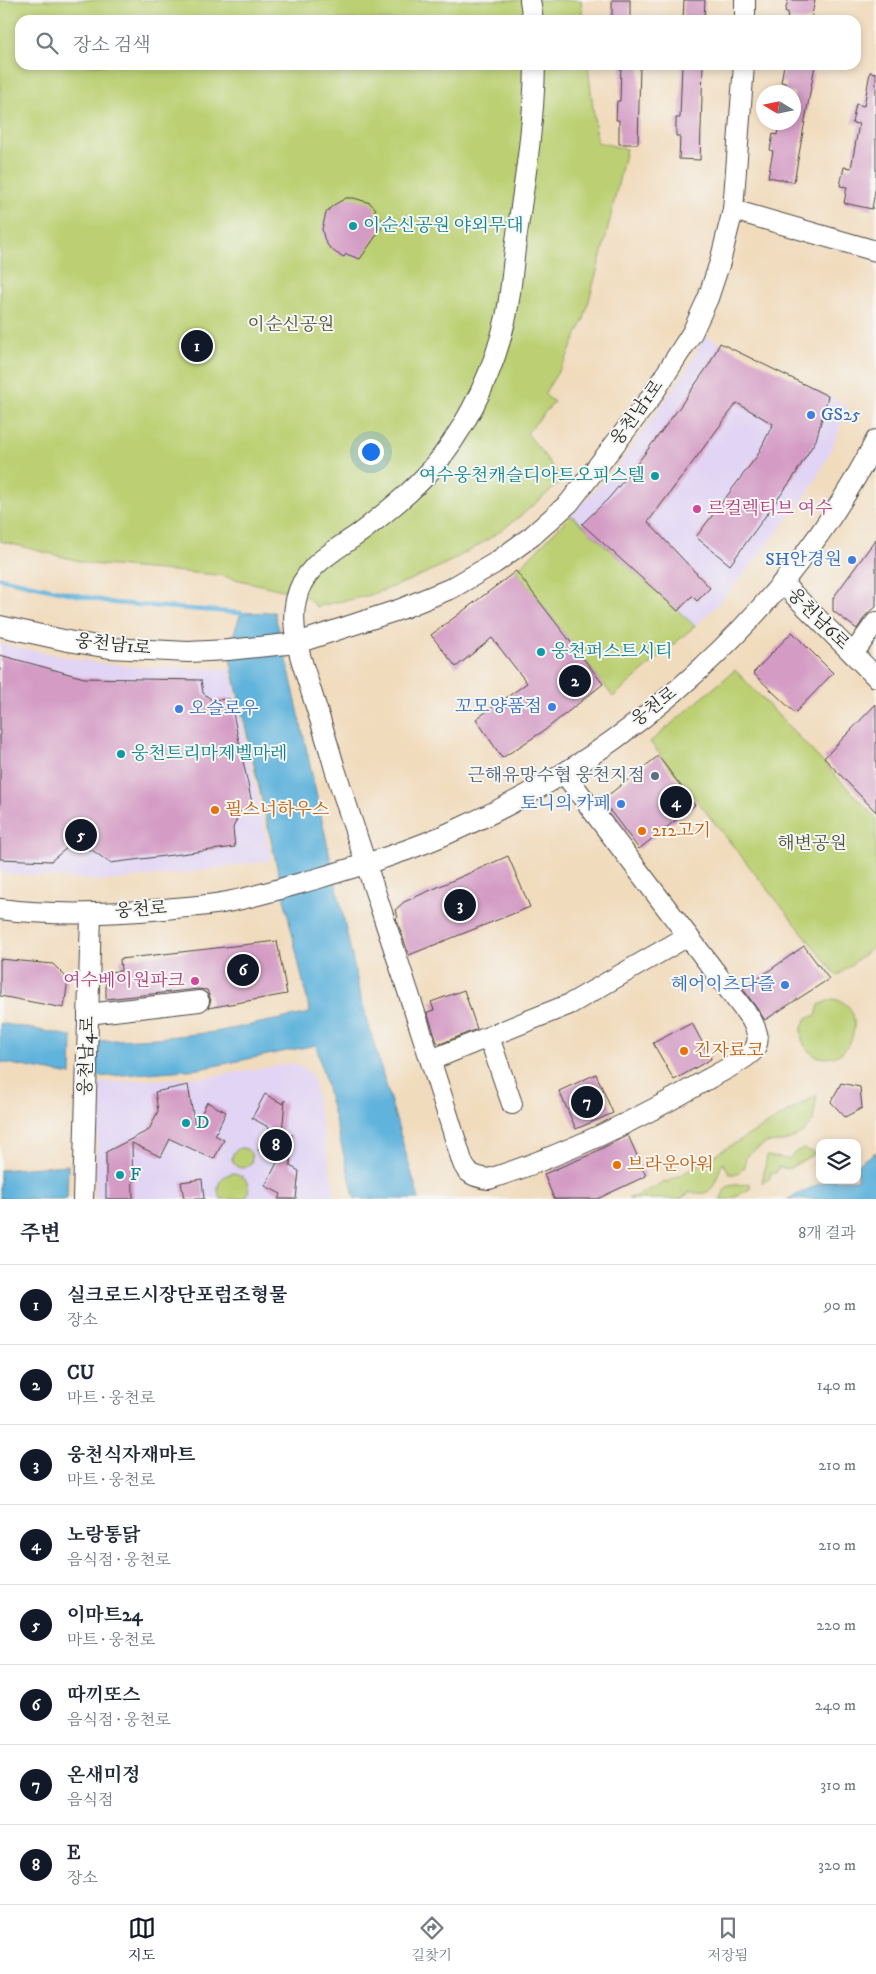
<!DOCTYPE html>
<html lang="ko">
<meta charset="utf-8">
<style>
:root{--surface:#fff;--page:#f6f6f7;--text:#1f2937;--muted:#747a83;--line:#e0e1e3;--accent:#111827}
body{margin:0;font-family:"IM FELL DW Pica","Noto Serif KR",serif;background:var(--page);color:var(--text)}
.controls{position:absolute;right:15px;bottom:15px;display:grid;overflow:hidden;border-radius:10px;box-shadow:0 2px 8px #0003}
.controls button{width:45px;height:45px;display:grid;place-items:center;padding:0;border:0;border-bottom:1px solid var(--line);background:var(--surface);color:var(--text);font:25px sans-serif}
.compass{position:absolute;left:756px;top:85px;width:45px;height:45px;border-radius:50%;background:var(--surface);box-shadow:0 2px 8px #0003;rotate:280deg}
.you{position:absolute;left:370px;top:451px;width:18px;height:18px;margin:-12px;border:4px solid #fff;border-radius:50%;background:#1a73e8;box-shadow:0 0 0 8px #1a73e833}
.badge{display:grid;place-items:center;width:32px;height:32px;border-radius:50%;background:var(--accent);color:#fff;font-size:16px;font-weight:700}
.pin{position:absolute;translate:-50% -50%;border:2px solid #fff;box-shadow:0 1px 5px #0006}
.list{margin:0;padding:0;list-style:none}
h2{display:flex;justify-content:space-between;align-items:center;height:65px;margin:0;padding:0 20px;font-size:21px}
h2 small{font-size:16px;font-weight:400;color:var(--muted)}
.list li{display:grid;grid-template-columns:32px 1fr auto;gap:15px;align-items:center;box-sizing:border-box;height:80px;padding:0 20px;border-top:1px solid var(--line)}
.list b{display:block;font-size:19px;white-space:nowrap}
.list p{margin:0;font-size:16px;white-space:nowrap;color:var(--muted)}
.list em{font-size:16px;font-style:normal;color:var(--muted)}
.icon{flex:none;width:28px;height:28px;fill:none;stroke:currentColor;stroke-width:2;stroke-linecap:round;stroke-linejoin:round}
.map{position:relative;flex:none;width:876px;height:1199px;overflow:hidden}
.search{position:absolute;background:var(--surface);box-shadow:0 2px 8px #0003;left:15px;right:15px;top:15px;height:55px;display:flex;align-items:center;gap:12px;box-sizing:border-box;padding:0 18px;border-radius:15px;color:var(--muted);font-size:19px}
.sheet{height:705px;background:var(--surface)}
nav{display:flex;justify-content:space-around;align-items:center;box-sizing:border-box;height:70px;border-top:1px solid var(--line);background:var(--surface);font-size:14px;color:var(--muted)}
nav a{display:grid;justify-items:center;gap:2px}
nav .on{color:var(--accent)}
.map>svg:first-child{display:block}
</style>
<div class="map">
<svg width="876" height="1199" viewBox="0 0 876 1199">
<rect width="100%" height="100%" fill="#f6f6f2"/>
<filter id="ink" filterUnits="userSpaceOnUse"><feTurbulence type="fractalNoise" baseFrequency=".02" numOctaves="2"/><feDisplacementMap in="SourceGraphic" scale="10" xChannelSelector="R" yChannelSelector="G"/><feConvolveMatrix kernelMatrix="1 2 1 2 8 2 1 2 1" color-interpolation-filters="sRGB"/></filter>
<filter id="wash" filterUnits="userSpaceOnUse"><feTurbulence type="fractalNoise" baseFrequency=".0096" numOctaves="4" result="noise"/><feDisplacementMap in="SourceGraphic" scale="20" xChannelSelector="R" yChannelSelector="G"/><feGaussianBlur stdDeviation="1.12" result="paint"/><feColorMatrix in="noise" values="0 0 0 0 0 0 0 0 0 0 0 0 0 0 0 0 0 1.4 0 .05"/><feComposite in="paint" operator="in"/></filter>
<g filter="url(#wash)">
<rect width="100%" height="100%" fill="#f1dbbd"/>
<g fill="#e1d4f4">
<polygon points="705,336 848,406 831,451 808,493 756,560 717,605 695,626 571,515 618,466 686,371"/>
<polygon points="0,644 91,662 137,667 230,669 271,860 184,873 105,881 0,873"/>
<polygon points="294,1063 312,1074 336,1199 95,1199 99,1083 209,1077"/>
</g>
<g fill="#bcd073" stroke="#747e4f">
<path d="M0,0H581L583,20H20V65H588L597,142L626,149L605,241L584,319L566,359L544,394L554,402L527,433L563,480C544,496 526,512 506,527C466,556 420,578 373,594C355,600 335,601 317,607L304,595L218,575L91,564L0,541Z"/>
<polygon points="571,515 695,626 613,697 516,571"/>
<polygon points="735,670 876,818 876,945 837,976 650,742"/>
<path d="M832,999C870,1002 855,1066 820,1057C812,1056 806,1049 803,1042C800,1033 801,1024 808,1017L816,1016L819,1005Z"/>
<path d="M817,1095L813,1121L802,1134L783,1142L766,1143L747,1155L743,1169L738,1174H730L723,1163C714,1179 717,1199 690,1192L681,1199H628L679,1176Z"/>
<circle cx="242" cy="1158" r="10"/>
<polygon points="803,1149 816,1153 788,1169 778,1167 776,1173 770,1173 770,1178 762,1183 767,1156 788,1159 797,1151"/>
<path d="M234,1173C247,1176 253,1188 245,1199H221C214,1187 220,1175 234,1173Z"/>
<path d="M750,1183V1189L729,1199H720C723,1196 723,1191 726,1188C731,1183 742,1186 750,1183Z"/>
</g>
<g fill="#60b3dc" stroke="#466f84">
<polygon points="274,612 286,656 362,1002 419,1199 355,1199 316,1045 199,1069 97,1077 97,1041 157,1038 215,1032 310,1013 228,650 241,613"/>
<polygon points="0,1023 72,1036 71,1075 0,1062"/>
<polygon points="876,1152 876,1199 788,1199 827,1180 857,1180 857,1164"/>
<polygon points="68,1165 67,1199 0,1199 0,1170"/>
</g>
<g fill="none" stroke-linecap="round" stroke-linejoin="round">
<polyline stroke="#60b3dc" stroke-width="4.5" points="0,578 114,603 241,613"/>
</g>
<g id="blocks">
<g fill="#d49cc5">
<rect x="612" y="0" width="18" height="18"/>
<polygon points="684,0 705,0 704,20 683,20"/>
<polygon points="788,0 815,0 811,20 787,20 788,12 785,12"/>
<polygon points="621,65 640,65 638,144 619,144 619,120 616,120 617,101 620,101"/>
<polygon points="682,65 703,65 700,160 679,159 680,136 676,136 676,118 680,118"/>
<polygon points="784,65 815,65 794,182 768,177 773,151 770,150 773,134 777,135 779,122 794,122 794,92 785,92 786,83 781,82"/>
<polygon points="870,72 876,73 876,185 872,209 844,203 847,187 840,186 844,167 851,168 859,124 852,123 856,104 864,106"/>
<polygon points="346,198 354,198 370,203 376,209 374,211 385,223 360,259 346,254 344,257 336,253 328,246 324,238 322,229 326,213 332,206"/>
<polygon points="720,343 828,396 816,440 793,478 730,565 696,537 757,456 773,424 737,403 648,522 710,588 697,601 692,596 678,611 582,524 608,499 630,473 679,408 710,363"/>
<polygon points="876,539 876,607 866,615 857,629 833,611 833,598"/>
<polygon points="516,571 603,684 545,730 502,758 476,719 527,683 492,638 456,667 431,635"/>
<polygon points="792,632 833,673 795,713 753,673"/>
<polygon points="0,655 84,678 201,680 203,693 212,700 230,699 253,808 240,812 233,828 235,847 110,863 92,850 68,847 51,861 0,859"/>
<polygon points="876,704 876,812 824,758"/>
<polygon points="658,756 695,805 639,849 602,800"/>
<polygon points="508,856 530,907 409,955 396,918 398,917 395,910 404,902"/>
<polygon points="277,941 287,994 208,1008 211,1000 207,990 198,989 106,999 106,972 121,971 120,959"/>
<polygon points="804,946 829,979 765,1020 743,989"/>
<polygon points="0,959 53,964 68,979 64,1008 0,996"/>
<polygon points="464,990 477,1029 440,1044 437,1042 427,1012 434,1010 431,1002"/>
<polygon points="692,1023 711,1059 674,1080 653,1043"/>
<polygon points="596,1074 613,1113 576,1129 559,1091"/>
<polygon points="841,1083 860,1087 862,1108 845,1117 831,1102"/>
<polygon points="188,1085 195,1127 207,1102 226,1112 215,1135 224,1140 214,1159 170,1139 161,1157 132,1143 133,1199 106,1199 106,1152 149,1130 158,1111 155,1092"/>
<polygon points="265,1094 283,1104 285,1100 282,1134 290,1138 292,1134 290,1166 299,1171 296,1199 278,1199 281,1194 265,1186 278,1161 258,1150 270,1128 252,1118"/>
<polygon points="628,1135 646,1176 597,1199 554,1199 544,1174 587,1156"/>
<polygon points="202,1179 204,1199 184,1199 181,1182"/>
</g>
</g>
</g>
<g filter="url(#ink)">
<use href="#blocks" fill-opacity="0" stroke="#494541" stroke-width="1"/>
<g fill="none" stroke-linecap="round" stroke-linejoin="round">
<defs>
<g id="minor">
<polyline points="530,0 533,20"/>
<polyline points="745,20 745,0"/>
<path d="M535,65C534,120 526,173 518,227C513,257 512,288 506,317C495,368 471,418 440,459C421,484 395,505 370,525C343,548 304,561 296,600C289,632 303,664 312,694C320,719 328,744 335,769C377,900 422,1029 462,1161C466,1174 475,1177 489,1179C565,1155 639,1119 708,1079C719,1073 745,1060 753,1051C762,1040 756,1029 751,1019L564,773"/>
<polyline points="733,210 876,251"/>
<polyline points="782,583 876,677"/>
<polyline points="0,626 68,641 110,648 188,652 228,650 297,643 401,609 452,588 495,563 532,536 569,503 649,400 692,333 708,298 720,262 733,210 744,65"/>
<polyline points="853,654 876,622"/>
<path d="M0,909C54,916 109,914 164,909C186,907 210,906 232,901C261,895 290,886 319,878C366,864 413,850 458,829C632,752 790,610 876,440"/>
<polyline points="88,1014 199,1001"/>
<polyline points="489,1037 512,1104"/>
<polyline points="431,1060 570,1004 688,936"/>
<polyline points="83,1199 91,914"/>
</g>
</defs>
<use href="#minor" stroke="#494541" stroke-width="22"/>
<use href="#minor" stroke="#fff" stroke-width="20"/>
</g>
</g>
<g fill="#0f9aa8" stroke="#f6f6f2" stroke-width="2">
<circle cx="353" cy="226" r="5"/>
<circle cx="655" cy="476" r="5"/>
<circle cx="541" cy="652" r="5"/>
<circle cx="121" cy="754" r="5"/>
<circle cx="186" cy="1123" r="5"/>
<circle cx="120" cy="1175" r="5"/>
</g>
<g fill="#3f7fe0" stroke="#f6f6f2" stroke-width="2">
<circle cx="811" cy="415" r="5"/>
<circle cx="852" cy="560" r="5"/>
<circle cx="552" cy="707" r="5"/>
<circle cx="179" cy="709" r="5"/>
<circle cx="621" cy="804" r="5"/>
<circle cx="785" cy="985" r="5"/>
</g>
<g fill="#d1479c" stroke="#f6f6f2" stroke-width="2">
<circle cx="697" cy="509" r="5"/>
<circle cx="195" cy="981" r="5"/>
</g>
<circle fill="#5c6f8a" stroke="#f6f6f2" stroke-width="2" cx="655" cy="776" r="5"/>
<g fill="#e8710a" stroke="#f6f6f2" stroke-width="2">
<circle cx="215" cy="810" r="5"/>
<circle cx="642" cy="831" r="5"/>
<circle cx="684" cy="1051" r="5"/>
<circle cx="617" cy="1165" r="5"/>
</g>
<g text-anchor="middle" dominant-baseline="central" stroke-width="4" stroke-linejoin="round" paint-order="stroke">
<g font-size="18" fill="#0d838f" stroke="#f6f6f2" text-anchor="start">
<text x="363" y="226">이순신공원 야외무대</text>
<text x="645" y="476" text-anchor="end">여수웅천캐슬디아트오피스텔</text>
<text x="551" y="652">웅천퍼스트시티</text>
<text x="131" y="754">웅천트리마제벨마레</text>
<text x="196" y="1123">D</text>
<text x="130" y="1175">F</text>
</g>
<g font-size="18" fill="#4f543d" stroke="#f6f6f2">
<text x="291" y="325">이순신공원</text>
<text x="812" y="844">해변공원</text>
</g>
<g font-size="18" fill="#2b2b2b" stroke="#f6f6f2">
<text transform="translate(637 413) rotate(-54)">웅천남1로</text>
<text transform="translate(818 619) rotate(45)">웅천남6로</text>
<text transform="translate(113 645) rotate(6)">웅천남1로</text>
<text transform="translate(654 707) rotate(-38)">웅천로</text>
<text transform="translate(141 910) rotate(-4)">웅천로</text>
<text transform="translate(87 1056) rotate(-88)">웅천남4로</text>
</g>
<g font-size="18" fill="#366cbe" stroke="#f6f6f2" text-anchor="end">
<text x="821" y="415" text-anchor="start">GS25</text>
<text x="842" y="560">SH안경원</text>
<text x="542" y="707">꼬모양품점</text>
<text x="189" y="709" text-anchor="start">오슬로우</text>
<text x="611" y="804">토니의 카페</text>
<text x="775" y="985">헤어이츠다즐</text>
</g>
<g font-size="18" fill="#b23c85" stroke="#f6f6f2" text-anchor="start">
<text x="707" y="509">르컬렉티브 여수</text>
<text x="185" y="981" text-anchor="end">여수베이원파크</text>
</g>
<g font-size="18" fill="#4e5e75" stroke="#f6f6f2" text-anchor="end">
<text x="645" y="776">근해유망수협 웅천지점</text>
</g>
<g font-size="18" fill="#c56008" stroke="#f6f6f2" text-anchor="start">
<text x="225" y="810">필스너하우스</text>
<text x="652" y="831">212고기</text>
<text x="694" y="1051">긴자료코</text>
<text x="627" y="1165">브라운아워</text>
</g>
</g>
</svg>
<div class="controls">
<button><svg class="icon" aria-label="layers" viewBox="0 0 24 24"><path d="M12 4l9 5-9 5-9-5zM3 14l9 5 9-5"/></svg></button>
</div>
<svg class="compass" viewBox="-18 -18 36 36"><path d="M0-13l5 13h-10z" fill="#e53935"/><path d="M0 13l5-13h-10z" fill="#747a83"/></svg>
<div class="you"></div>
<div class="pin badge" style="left:197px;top:346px">1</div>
<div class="pin badge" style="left:575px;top:681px">2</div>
<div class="pin badge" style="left:460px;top:905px">3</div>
<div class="pin badge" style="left:676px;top:802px">4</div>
<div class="pin badge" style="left:81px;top:835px">5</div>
<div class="pin badge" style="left:243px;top:970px">6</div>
<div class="pin badge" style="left:587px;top:1102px">7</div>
<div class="pin badge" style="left:276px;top:1145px">8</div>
<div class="search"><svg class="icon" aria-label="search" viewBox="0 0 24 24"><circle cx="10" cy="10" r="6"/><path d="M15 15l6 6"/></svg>장소 검색</div>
</div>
<section class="sheet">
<h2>주변<small>8개 결과</small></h2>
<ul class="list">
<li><span class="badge">1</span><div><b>실크로드시장단포럼조형물</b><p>장소</p></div><em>90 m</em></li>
<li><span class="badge">2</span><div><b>CU</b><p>마트 · 웅천로</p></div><em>140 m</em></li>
<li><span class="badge">3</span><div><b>웅천식자재마트</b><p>마트 · 웅천로</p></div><em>210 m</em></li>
<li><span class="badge">4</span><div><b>노랑통닭</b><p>음식점 · 웅천로</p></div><em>210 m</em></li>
<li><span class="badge">5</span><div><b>이마트24</b><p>마트 · 웅천로</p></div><em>220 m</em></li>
<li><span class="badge">6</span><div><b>따끼또스</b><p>음식점 · 웅천로</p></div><em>240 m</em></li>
<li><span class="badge">7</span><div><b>온새미정</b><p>음식점</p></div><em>310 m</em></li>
<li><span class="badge">8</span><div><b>E</b><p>장소</p></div><em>320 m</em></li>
</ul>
</section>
<nav>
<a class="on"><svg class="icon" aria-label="map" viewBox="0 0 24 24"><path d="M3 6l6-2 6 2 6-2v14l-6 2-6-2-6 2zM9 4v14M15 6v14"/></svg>지도</a>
<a><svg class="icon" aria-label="directions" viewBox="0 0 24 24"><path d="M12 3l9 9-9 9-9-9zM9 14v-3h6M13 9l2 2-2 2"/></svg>길찾기</a>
<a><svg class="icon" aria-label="saved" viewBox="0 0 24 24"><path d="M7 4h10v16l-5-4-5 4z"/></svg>저장됨</a>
</nav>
